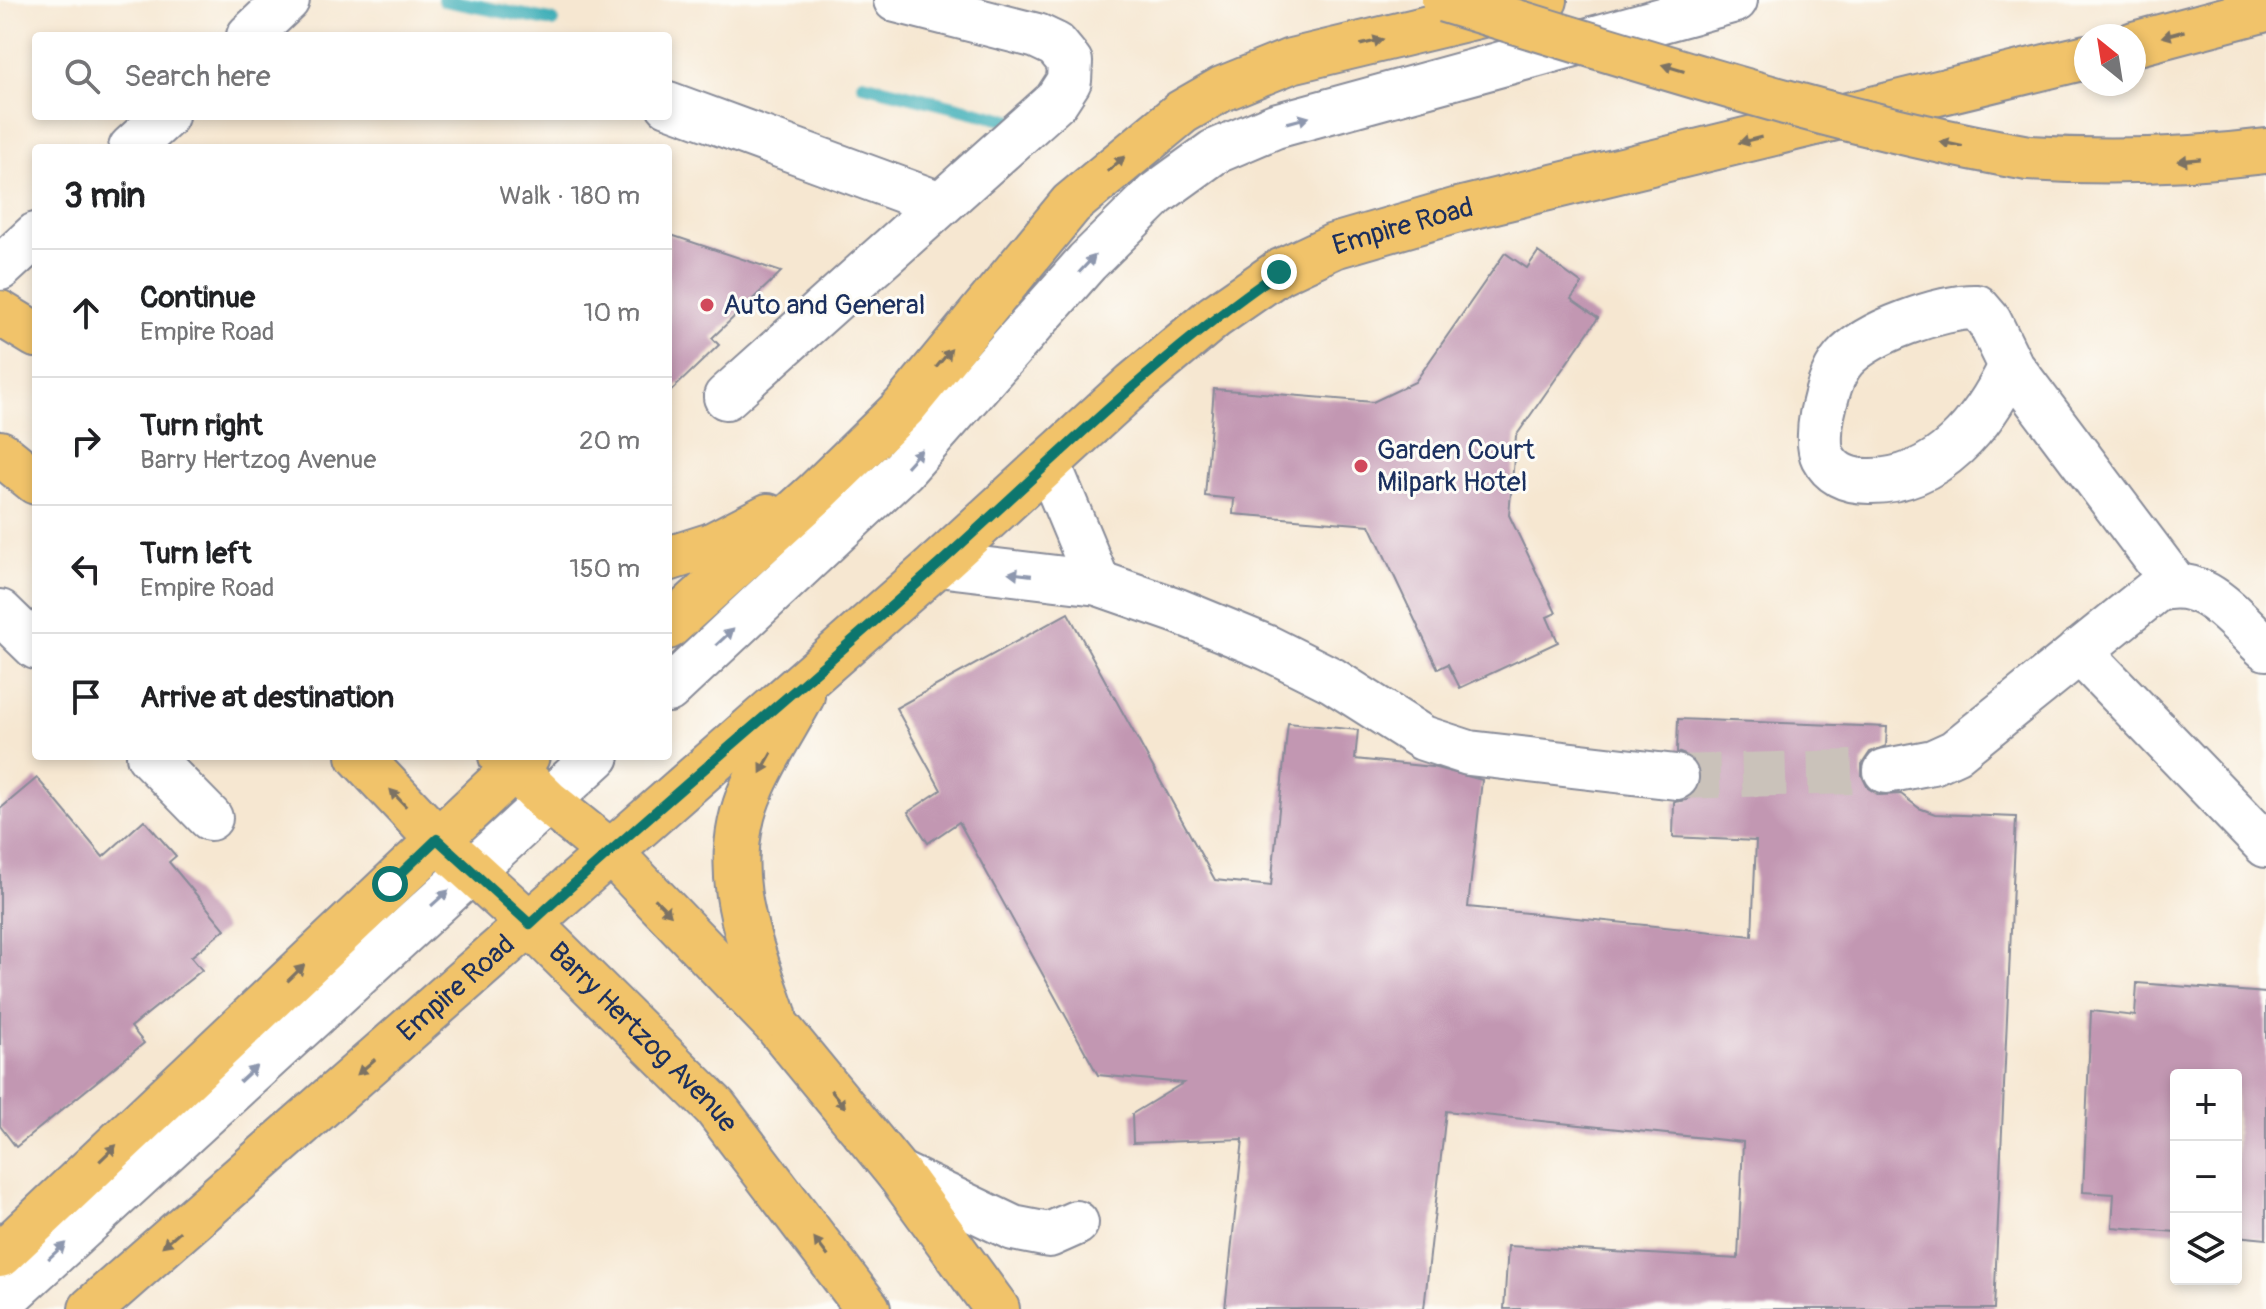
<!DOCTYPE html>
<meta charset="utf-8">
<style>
:root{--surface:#fff;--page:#f2f2f2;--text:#202124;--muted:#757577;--line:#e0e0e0}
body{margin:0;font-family:Pangolin,sans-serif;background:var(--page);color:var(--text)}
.controls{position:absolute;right:24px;bottom:24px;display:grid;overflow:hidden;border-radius:8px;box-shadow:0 4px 12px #0003}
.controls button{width:72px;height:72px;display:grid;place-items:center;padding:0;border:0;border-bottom:2px solid var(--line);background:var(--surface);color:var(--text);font:40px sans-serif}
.compass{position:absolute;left:2074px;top:24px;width:72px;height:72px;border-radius:50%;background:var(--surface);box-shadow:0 4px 12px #0003;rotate:330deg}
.stop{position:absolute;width:24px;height:24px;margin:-18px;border:6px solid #0f766e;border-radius:50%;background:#fff}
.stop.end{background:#0f766e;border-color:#fff;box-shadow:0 2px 8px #0008}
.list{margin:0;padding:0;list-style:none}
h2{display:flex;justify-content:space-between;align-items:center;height:104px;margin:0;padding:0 32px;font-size:34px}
h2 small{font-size:26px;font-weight:400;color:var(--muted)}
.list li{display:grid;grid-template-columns:52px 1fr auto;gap:24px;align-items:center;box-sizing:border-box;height:128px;padding:0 32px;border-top:2px solid var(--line)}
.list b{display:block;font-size:30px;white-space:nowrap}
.list p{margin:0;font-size:26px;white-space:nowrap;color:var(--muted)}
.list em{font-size:26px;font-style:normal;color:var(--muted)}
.icon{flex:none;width:44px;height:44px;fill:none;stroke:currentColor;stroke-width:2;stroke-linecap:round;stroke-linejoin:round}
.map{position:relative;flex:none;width:2266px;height:1309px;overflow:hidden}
.search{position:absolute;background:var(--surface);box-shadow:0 4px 12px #0003;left:32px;top:32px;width:640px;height:88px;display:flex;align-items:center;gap:20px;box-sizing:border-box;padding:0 28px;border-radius:8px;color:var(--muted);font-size:30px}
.panel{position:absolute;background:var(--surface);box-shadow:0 4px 12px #0003;left:32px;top:144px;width:640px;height:616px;border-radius:8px}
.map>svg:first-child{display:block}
</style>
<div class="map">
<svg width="2266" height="1309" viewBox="0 0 2266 1309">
<rect width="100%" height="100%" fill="#fdfcf7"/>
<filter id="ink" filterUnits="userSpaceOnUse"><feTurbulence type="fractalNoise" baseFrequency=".0125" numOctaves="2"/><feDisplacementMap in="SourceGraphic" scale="16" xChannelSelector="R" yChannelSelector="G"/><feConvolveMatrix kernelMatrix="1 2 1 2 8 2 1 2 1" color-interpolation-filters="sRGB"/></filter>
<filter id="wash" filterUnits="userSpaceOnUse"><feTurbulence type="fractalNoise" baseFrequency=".006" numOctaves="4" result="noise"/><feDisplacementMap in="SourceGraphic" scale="32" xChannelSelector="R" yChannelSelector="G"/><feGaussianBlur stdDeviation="1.8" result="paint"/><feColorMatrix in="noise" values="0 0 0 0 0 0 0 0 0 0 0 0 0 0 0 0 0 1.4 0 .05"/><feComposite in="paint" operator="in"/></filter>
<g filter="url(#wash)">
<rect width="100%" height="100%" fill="#f6e7d1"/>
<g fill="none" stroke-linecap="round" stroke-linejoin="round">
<g stroke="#3eaeb7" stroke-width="14">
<polyline points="444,0 552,21"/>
<polyline points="863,84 1011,121"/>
</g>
</g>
<g id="blocks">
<g fill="#c297b2">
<polygon points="668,234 781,272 712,338 719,345 668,394"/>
<polygon points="1538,252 1582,284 1571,299 1598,318 1516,436 1509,515 1556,613 1547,617 1558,642 1460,688 1448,664 1438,669 1370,525 1233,514 1234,499 1205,496 1214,389 1373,402 1415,382 1505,253 1527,268"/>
<polygon points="1068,613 1215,880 1271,886 1288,723 1358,730 1355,759 1432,767 1482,780 1468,907 1752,936 1756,841 1673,837 1674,802 1687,800 1696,792 1701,779 1699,768 1691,757 1677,752 1678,719 1887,727 1886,746 1870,752 1862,764 1862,776 1868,788 1879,795 1901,794 1919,808 1935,814 2016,817 1994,1309 1504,1309 1508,1246 1738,1259 1743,1142 1446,1111 1424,1309 1225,1309 1243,1139 1133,1143 1132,1114 1183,1083 1098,1075 959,822 928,843 908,812 941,790 896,708"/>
<polygon points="37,778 103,857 144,820 176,856 169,862 225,929 191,957 202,970 131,1027 144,1043 16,1147 0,1126 0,809"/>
<polygon points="2137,983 2266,993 2266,1239 2236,1236 2236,1075 2176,1075 2176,1232 2112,1227 2114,1194 2083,1192 2091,1011 2135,1016"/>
</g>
</g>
</g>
<g filter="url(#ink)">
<use href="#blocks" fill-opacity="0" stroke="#888b98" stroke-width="2"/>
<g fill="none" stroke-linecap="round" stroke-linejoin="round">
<polyline stroke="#cac2ba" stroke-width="44" stroke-dasharray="44 22" stroke-linecap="butt" points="1676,777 1886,771"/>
<defs>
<g id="minor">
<polyline points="249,36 287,0"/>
<polyline points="668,104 940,204"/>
<polyline points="131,148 166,116"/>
<polyline points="0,268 36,235"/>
<path d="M2011,366L1989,321L1977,307C1943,306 1867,332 1844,359C1831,374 1826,397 1822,415C1820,426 1818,447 1823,457C1833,476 1850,481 1869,481C1938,482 1984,423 2011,366L2174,583"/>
<polyline points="726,397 1056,101 1069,81 1070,62 1056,45 1037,36 896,0"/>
<polyline points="1048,463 1098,583"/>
<polyline points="938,564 1098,583 1178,611 1268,648 1332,680 1423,738 1469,753 1676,777"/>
<polyline points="0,612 36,647"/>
<polyline points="2079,651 2266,845"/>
<polyline points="668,690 903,470 1087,262 1156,194 1214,152 1275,126 1735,0"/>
<polyline points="149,756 210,818"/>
<path d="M1886,771L1933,762L1955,752L2156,590C2203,573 2233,618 2266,648"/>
<polyline points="898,1173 1013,1228 1049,1235 1076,1223"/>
<polyline points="0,1303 597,756"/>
</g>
<g id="major">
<polyline points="2134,44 2266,9"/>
<path d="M2028,158C2109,163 2185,161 2266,151"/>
<polyline points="0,313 36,335"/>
<polyline points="0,453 36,482"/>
<polyline points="668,559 712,545 768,516"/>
<polyline points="668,627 817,492 904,407 1071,204 1182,112 1222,89 1291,61 1545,0"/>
<path id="s1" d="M359,756L437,839L530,924L715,1107L868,1309"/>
<polyline points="501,756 548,802 609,851 778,1027 898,1173 997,1309"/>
<path d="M774,1014C748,939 717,866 752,788C765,757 786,726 802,696"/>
<polyline points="0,1255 527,756"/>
<path id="s2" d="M91,1309L938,564L1134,384L1214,317L1279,272L1334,246L1458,210L2086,57"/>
</g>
</defs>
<use href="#minor" stroke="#888b98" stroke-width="48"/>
<use href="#major" stroke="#888b98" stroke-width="48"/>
<use href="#minor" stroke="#fff" stroke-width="44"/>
<use href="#major" stroke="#f1c36a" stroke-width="44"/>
<defs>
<path id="major-bridge" d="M1444,0C1637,58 1830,123 2028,158"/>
</defs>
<use href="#major-bridge" stroke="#888b98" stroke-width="48" stroke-linecap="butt"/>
<use href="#major-bridge" stroke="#f1c36a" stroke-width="44"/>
</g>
<defs><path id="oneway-solid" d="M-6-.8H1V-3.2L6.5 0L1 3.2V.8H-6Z" transform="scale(2)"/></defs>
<g fill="#7b7263">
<use href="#oneway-solid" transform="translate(2173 34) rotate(165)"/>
<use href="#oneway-solid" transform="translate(1372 42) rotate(-14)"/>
<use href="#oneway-solid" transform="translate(1673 68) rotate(-163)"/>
<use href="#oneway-solid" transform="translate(1750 140) rotate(166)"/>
<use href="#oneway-solid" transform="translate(1951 144) rotate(-168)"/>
<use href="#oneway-solid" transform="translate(2189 160) rotate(175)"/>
<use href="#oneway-solid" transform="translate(1116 164) rotate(-41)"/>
<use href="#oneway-solid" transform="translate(944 358) rotate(-50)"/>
<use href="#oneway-solid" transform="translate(766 763) rotate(119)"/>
<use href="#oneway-solid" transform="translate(398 798) rotate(-133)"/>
<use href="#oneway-solid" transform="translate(663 907) rotate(46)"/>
<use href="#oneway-solid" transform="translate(296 973) rotate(-44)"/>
<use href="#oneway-solid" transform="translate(366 1067) rotate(139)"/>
<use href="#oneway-solid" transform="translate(838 1099) rotate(51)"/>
<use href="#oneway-solid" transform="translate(108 1153) rotate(-44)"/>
<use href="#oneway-solid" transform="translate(171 1239) rotate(139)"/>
<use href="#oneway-solid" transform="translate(821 1247) rotate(-127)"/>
</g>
<g fill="#8d97ae">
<use href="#oneway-solid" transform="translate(1298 120) rotate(-15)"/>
<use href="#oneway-solid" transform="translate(1087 264) rotate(-47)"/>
<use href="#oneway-solid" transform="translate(914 458) rotate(-48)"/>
<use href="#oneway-solid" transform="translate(1020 574) rotate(-173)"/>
<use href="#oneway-solid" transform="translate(725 637) rotate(-43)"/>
<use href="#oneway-solid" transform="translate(440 898) rotate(-42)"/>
<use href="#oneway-solid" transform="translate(248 1074) rotate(-43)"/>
<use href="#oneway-solid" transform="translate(57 1251) rotate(-43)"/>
</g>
</g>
<g fill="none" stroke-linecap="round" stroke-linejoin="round" filter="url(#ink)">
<path stroke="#0f766e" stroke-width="10" d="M390,884L437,839L530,924C663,801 804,685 939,564C1051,463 1155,357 1279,272"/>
</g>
<g fill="#d1495b" stroke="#fdfcf7" stroke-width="3">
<circle cx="707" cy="305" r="8"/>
<circle cx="1361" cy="466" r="8"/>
</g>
<g text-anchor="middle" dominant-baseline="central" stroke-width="6" stroke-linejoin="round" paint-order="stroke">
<g font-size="28" fill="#1b2f5e" stroke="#fdfcf7">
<text stroke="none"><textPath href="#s2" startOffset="1710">Empire Road</textPath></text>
<text stroke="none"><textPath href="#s2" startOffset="486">Empire Road</textPath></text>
<text stroke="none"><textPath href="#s1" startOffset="400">Barry Hertzog Avenue</textPath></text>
</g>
<g font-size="28" fill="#1b2f5e" stroke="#fdfcf7" text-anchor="start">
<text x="723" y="305">Auto and General</text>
<text x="1377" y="450">Garden Court<tspan x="1377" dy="32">Milpark Hotel</tspan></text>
</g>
</g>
</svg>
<div class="controls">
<button>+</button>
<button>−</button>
<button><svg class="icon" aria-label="layers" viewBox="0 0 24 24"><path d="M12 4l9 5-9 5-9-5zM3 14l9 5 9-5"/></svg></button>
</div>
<svg class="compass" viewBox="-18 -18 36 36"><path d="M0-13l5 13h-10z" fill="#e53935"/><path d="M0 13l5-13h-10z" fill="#757577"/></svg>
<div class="stop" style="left:390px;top:884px"></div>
<div class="stop end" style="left:1279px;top:272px"></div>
<div class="search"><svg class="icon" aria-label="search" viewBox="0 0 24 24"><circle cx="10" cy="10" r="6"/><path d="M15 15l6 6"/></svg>Search here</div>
<section class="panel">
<h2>3 min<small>Walk · 180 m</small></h2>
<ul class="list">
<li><svg class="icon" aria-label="ahead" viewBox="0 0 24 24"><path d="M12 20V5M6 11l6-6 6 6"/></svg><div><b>Continue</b><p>Empire Road</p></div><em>10 m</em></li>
<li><svg class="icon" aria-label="right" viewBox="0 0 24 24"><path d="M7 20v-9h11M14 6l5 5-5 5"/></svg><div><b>Turn right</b><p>Barry Hertzog Avenue</p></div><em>20 m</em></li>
<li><svg class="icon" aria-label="left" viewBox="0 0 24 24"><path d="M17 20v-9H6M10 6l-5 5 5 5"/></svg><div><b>Turn left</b><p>Empire Road</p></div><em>150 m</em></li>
<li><svg class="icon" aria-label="arrive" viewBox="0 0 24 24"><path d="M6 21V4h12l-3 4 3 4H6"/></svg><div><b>Arrive at destination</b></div></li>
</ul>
</section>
</div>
